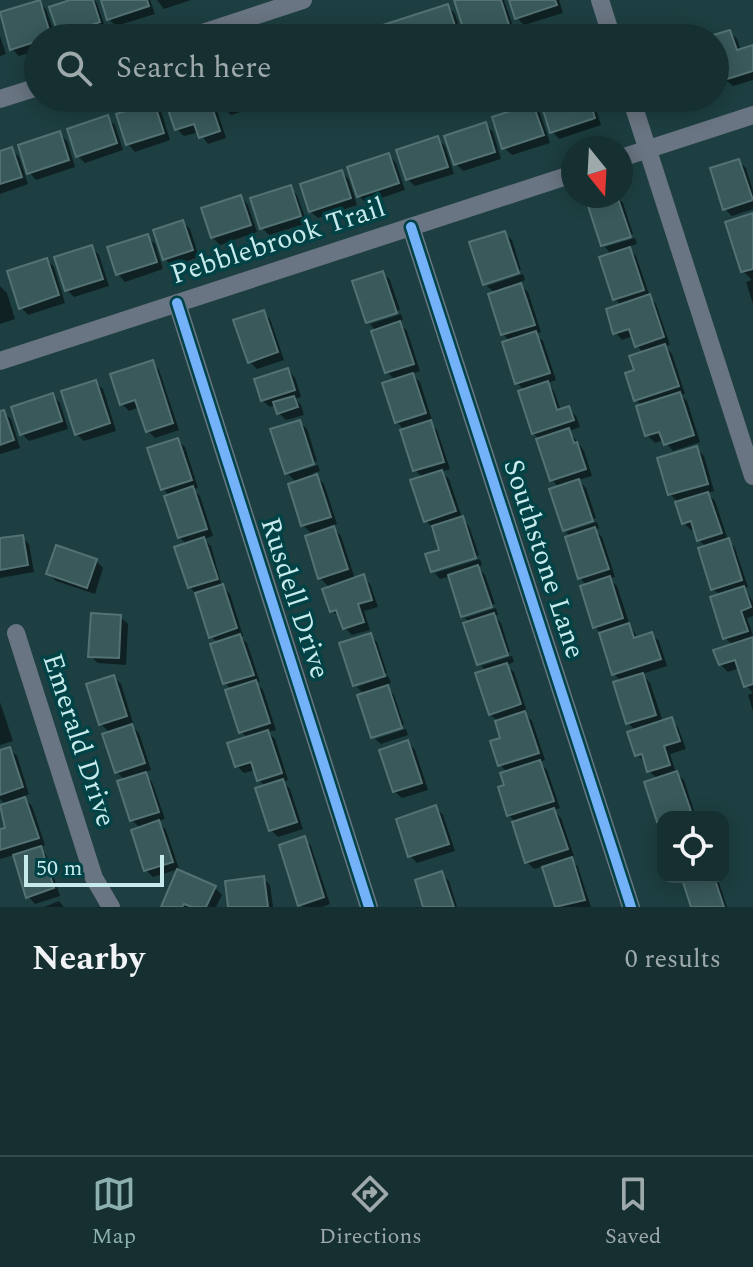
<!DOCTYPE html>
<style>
:root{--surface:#162f31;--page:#1f3739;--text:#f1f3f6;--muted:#9ea9ab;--line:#354a4d;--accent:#8cafb0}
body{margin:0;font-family:Spectral,serif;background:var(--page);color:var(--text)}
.controls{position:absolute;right:24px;bottom:24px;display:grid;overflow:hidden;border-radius:16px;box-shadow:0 4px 20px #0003}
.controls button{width:72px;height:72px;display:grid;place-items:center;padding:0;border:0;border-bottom:2px solid var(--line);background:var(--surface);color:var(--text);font:40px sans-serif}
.compass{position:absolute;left:561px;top:136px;width:72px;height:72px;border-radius:50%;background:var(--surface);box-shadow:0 4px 20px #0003;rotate:162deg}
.scale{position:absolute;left:24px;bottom:20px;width:140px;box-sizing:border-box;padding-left:8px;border:4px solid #c7ebec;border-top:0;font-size:22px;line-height:28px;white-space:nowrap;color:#c7ebec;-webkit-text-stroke:6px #004245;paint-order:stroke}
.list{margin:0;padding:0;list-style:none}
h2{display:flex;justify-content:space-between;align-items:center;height:104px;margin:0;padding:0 32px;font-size:34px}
h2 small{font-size:26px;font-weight:400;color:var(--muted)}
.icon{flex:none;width:44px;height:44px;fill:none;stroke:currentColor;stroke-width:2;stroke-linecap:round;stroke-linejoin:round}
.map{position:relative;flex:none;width:753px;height:907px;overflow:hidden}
.search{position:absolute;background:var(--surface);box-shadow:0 4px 20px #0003;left:24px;right:24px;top:24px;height:88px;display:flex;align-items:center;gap:20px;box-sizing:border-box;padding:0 28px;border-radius:44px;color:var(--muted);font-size:30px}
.sheet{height:248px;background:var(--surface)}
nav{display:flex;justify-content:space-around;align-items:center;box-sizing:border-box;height:112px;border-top:2px solid var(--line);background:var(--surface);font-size:22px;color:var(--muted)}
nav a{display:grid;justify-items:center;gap:4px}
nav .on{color:var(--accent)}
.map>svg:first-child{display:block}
</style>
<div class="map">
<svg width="753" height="907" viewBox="0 0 753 907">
<rect width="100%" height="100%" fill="#1d3f41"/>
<g fill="#0007">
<polygon points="77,0 94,0 97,3 106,30 80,38 64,38 60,35"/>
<polygon points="103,0 150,0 155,14 116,26 109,19"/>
<polygon points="157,0 191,0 164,9"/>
<polygon points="462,0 504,0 517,38 472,38 467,33"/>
<polygon points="511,0 559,0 563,13 524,25 517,18"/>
<polygon points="39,2 46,9 56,38 38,38 38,50 19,56 12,49 0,14"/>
<polygon points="448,6 455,14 463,38 362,38"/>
<polygon points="730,32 737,39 741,51 753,48 753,80 733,86 725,79 715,46 715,38 712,38"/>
<polygon points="0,36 6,54 0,56"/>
<polygon points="166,98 190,98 192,101 209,98 215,104 226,138 208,144 199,132 184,136 177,129"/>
<polygon points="221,98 267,98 268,103 231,115 224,108"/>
<polygon points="561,98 592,98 601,125 559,139 552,131"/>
<polygon points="678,98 696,98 682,103"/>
<polygon points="154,104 161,111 170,140 135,152 128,144"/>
<polygon points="533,106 540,113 550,143 512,155 504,148"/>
<polygon points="107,118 115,125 123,150 85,163 77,155"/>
<polygon points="485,124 493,132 501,159 463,171 456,164"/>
<polygon points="59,133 67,141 75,167 36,180 29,172"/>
<polygon points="437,139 445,146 454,174 415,186 407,179"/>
<polygon points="11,149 19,157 28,184 0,194 0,153"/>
<polygon points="389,155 396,163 405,190 366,203 359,196"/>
<polygon points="738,161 746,168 753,191 753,209 732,216 725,209"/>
<polygon points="342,172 349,180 357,205 318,218 310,211"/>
<polygon points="290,187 297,195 307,223 269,235 262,228"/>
<polygon points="616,196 623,203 633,234 604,243 604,247 603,245"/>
<polygon points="241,197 248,205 257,232 220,245 212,237"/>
<polygon points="753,215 753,304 746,282 752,280 743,271"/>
<polygon points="183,222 190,229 199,257 172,266 165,259"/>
<polygon points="504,233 512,240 521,270 486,282 486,285 485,284"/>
<polygon points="147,236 155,244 163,269 125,282 118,274 110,248"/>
<polygon points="635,238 637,244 627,247 636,256 650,297 656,304 670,345 665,346 672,354 685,394 681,395 687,401 700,442 673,451 664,440 655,443 647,435 638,408 642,406 636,400 637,372 644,353 637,346 633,336 622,340 615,332 622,306 615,299 612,255 605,247"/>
<polygon points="91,247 99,255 109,286 74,297 67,290"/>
<polygon points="47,260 54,267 65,303 28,315 21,307"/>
<polygon points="383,273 390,280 400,310 369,320 369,324 368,322"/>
<polygon points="523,274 525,280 518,283 528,292 541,332 535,334 543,341 556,380 547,383 554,391 561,411 568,408 576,416 580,427 569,431 584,451 592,476 578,480 586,488 596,518 566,528 566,532 559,487 552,480 540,440 533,433 525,391 517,383 510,342 503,334 495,293 487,286"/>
<polygon points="0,286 7,293 15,319 0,324"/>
<polygon points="263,312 270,319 284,360 257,369 249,361"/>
<polygon points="401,314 403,320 398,322 407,331 420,371 411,374 420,382 432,420 429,422 437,430 450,469 441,472 449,479 462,518 469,526 479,555 435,569 435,573 428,556 442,551 433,528 425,520 423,478 415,470 402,432 405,431 397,422 395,380 387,372 376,331 370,324"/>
<polygon points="152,362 159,370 179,430 155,438 148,431 140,407 129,411 122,404"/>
<polygon points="288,370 295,378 301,397 295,399 301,405 304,415 286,420 279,413 276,405 270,407 262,400"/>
<polygon points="95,382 103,389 116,431 84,441 76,434"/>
<polygon points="52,395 60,403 68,429 29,441 22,434"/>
<polygon points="3,412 11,419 20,448 0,454 0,413"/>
<polygon points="299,422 307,429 317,461 288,470 288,474 287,472"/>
<polygon points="177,440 185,447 198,488 193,489 200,496 213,536 204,539 211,546 222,586 230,594 243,636 240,637 247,643 260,682 256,683 263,690 276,730 268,732 275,739 288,780 283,782 290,789 303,829 278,837 271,830 266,787 259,780 255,770 244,773 237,766 248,738 241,732 232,690 225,683 218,643 211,636 197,595 190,587 187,545 179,537 170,496 163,489"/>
<polygon points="697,449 704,456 714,491 707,493 715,501 728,540 735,548 748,587 744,588 753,602 753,616 747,618 753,636 753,711 748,695 753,693 746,685 740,668 728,672 720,664 733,645 725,638 721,596 713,589 707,548 699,540 695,529 691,530 684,523 679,503 670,494"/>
<polygon points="318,465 320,471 313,473 324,484 337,524 331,526 341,536 355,579 363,577 370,584 378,607 364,611 370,630 352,635 345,628 341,617 331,611 330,588 320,578 313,535 303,525 297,483 288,474"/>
<polygon points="597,522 599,528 595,530 602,537 615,577 609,579 617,586 630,626 638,638 651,634 659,641 667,666 642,674 650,683 663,722 671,719 678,727 686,749 670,754 676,773 684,780 696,817 663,817 663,825 659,821 658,779 649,771 646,762 637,755 636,731 628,723 622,682 614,674 601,633 595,627 587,586 580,578 567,538 571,537 566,532"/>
<polygon points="22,537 29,544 34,572 0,578 0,540"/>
<polygon points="480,559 482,565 477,567 485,575 495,604 465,614 465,618 450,576 440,579 435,573"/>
<polygon points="96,561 103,568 95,594 56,581 48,573"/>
<polygon points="496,608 498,615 494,616 501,623 510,652 480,662 480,666 470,623 465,618"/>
<polygon points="120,617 128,624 126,665 98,663 90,656"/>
<polygon points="370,635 377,642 387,673 356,683 356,686 355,685"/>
<polygon points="512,656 514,662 506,665 514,672 527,712 524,713 532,721 545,760 539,762 547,770 560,808 554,810 561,818 574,856 570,858 578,867 591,907 557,907 544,866 534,869 527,862 516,823 509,815 508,773 500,765 503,739 497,720 490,714 486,671 481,666"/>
<polygon points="388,676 391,683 385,685 394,695 404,725 375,735 375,738 365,695 357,687"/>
<polygon points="114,677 121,684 133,723 130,724 139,733 151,770 144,773 152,782 165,819 157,821 166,830 179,869 153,877 146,870 141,829 132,820 126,781 117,772 110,733 101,724"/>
<polygon points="0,702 13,741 0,745"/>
<polygon points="406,729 408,735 381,744 375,739"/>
<polygon points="408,742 415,750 428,790 402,798 394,791"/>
<polygon points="9,749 17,756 29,794 22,797 32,806 45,845 39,847 47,856 60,896 35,904 28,896 14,855 0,859 0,831 7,829 0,807 6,805 0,799 0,752"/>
<polygon points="436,808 443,815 455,851 417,863 410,856"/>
<polygon points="304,839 311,846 330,904 322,907 303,907 300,904"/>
<polygon points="441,874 449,881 457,907 426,907"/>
<polygon points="693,877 717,877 727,907 693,907"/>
<polygon points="263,878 270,885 273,907 230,907"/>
<polygon points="215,888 222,895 216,907 163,907"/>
<polygon points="59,901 64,907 44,907"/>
</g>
<g fill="#39595b" stroke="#547273" stroke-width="2">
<polygon points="40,0 51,37 38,38 38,41 10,50 0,12"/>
<polygon points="70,0 93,0 100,22 59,36 49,7"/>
<polygon points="101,0 147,0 149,6 107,20"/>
<polygon points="454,0 501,0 511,31 488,38 486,38 483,29 465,34"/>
<polygon points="509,0 555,0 557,5 515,19"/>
<polygon points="448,4 458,35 448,38 359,38 358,33"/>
<polygon points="730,30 737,50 753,45 753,71 724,80 715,53 715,38 710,36"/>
<polygon points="164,98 187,98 188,100 209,98 220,131 199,138 194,124 175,130"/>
<polygon points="219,98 256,98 222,109"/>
<polygon points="554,98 589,98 595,118 550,133 541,103"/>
<polygon points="154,102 164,133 126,145 116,114"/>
<polygon points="533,104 544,135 502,149 492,117"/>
<polygon points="108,115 117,143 76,157 67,129"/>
<polygon points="486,122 495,152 454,165 444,136"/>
<polygon points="60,131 69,160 27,174 18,145"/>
<polygon points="438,136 448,167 406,180 396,150"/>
<polygon points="12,147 22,177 0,184 0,151"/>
<polygon points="389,153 399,183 357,197 347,167"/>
<polygon points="739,159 753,200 723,210 710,168"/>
<polygon points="342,170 351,198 309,212 300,184"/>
<polygon points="291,185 301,216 260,229 250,198"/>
<polygon points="241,195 251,225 211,238 201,208"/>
<polygon points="610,196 617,196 631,237 601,246 587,203"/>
<polygon points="753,213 753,269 741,272 725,222"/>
<polygon points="183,220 193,250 163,260 153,230"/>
<polygon points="505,231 519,273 483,285 469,242"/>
<polygon points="148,234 157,262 116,275 107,247"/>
<polygon points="92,245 103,279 65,291 54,257"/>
<polygon points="630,247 644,290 613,300 599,257"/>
<polygon points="47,258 59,295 19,309 7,271"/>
<polygon points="383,271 397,313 366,323 352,281"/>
<polygon points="521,283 535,325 501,335 488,294"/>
<polygon points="650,294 664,337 635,347 629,329 613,334 606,309"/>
<polygon points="264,310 278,352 248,363 233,320"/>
<polygon points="400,321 414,364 385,373 371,331"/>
<polygon points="536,331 550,373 515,384 502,342"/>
<polygon points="665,344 679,386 634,401 625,373 634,370 629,356"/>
<polygon points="153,360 173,423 146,432 135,400 120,405 110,374"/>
<polygon points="288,368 295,390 261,401 254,379"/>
<polygon points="413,373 426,413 395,423 382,383"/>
<polygon points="96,380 110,423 75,435 61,391"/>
<polygon points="548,381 557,410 569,406 574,420 532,434 518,391"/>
<polygon points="680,392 694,435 664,445 659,432 645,436 636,406"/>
<polygon points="53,393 62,421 20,435 11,407"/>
<polygon points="294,396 298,407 277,414 273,402"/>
<polygon points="4,410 14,440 0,445 0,411"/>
<polygon points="300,420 314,464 285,474 270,429"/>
<polygon points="431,420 444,462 413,471 400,430"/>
<polygon points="569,428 574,443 577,442 586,469 550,481 536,439"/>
<polygon points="178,438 192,480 161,490 147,448"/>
<polygon points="697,446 708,484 668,495 657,458"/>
<polygon points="442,470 456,511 424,522 410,480"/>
<polygon points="317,474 331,517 301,526 288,484"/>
<polygon points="579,479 593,521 563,531 549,489"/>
<polygon points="193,486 207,529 178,538 164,496"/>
<polygon points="708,492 722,533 697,541 691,521 682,524 675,502"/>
<polygon points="463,516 476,558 431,572 425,554 439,550 432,526"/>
<polygon points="334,526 348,569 318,579 305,536"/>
<polygon points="595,527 609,569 578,579 565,537"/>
<polygon points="23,535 28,565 0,570 0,538"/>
<polygon points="204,537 218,579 188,588 174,547"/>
<polygon points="729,538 742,580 711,590 698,548"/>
<polygon points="56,545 97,559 87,588 46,574"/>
<polygon points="478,565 492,607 461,617 448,575"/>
<polygon points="364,574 372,600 358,604 364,622 343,629 336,610 330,612 322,589"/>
<polygon points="610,576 623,618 593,628 580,586"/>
<polygon points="223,584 237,628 209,638 195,593"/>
<polygon points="744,586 751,607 741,611 748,631 723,639 710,597"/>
<polygon points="91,613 121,615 119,658 88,657"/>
<polygon points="494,613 508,655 477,665 463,623"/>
<polygon points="629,623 634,638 652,632 661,659 612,675 599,633"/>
<polygon points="371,633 385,676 353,686 339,643"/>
<polygon points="240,634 254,675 223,684 210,644"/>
<polygon points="753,637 753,684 744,687 735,660 719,665 713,650"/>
<polygon points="507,663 521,704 489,715 475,673"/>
<polygon points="643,673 656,715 626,724 613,682"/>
<polygon points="114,675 127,716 99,725 86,684"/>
<polygon points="256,680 270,723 239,733 225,690"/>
<polygon points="388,685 402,728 371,738 357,695"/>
<polygon points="525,711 539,753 498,766 490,741 500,738 495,721"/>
<polygon points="672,717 680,741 664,746 670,765 647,772 642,754 635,756 627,732"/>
<polygon points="132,724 145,763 115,773 102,734"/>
<polygon points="268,730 282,773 257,781 251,762 235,767 227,743"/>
<polygon points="408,740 422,783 393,792 379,750"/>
<polygon points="10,747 23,787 0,795 0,750"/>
<polygon points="540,760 554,801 507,816 498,787 504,785 500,773"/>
<polygon points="677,771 691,811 673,817 663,817 663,820 657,822 644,782"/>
<polygon points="146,772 159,812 130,821 117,781"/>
<polygon points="283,779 297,822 269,831 255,788"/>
<polygon points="25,797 39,838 0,850 0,829 5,828 0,805"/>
<polygon points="436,805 449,844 408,857 396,819"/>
<polygon points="554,808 568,849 525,863 512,822"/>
<polygon points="159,820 173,862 144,871 131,830"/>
<polygon points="305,836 324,897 298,906 279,845"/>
<polygon points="41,846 54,888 26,898 13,855"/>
<polygon points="572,857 585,900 555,907 542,867"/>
<polygon points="177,869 216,886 206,907 192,907 184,904 182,907 161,907"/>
<polygon points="442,871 454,907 423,907 415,880"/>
<polygon points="264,876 268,907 228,907 225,881"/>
<polygon points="687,877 714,877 724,907 691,907 682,879"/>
</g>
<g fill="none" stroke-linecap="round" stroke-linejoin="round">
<g stroke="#697582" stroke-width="18">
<polyline points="600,0 612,38"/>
<polyline points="187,38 303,0"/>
<polyline points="631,98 753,476"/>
<polyline points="0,99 38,87"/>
<polyline points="621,158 753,115"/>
<polyline points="411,227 631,907"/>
<polyline points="177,303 369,907"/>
<polyline points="0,361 573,174"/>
<polyline points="16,633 94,878 111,907"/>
</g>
<defs>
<g id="cycleway">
<polyline points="411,227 631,907"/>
<polyline points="177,303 369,907"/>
</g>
</defs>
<use href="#cycleway" stroke="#004245" stroke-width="15"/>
<use href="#cycleway" stroke="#73b2f8" stroke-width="10"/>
</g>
<g text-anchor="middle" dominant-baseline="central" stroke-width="7" stroke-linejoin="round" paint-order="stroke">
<g font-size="28" fill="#c7ebec" stroke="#004245">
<text transform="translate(278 241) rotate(-18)">Pebblebrook Trail</text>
<text transform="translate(544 559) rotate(72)">Southstone Lane</text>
<text transform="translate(295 598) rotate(72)">Rusdell Drive</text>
<text transform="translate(79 740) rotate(72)">Emerald Drive</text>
</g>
</g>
</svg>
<div class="controls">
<button><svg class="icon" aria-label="locate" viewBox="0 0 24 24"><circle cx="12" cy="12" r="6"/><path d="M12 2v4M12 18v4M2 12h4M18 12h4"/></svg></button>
</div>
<svg class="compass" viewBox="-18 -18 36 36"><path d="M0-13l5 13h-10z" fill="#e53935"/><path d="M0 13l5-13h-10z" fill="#9ea9ab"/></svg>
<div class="scale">50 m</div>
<div class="search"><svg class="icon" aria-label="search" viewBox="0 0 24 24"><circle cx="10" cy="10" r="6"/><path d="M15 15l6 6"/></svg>Search here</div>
</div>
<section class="sheet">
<h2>Nearby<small>0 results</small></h2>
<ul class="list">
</ul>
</section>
<nav>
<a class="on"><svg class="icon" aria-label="map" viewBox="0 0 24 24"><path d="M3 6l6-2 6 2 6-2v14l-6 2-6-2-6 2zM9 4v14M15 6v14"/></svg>Map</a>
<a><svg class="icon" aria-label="directions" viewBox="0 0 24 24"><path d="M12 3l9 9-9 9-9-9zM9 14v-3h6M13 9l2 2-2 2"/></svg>Directions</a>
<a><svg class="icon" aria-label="saved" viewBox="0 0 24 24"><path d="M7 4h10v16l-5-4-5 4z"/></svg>Saved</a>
</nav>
